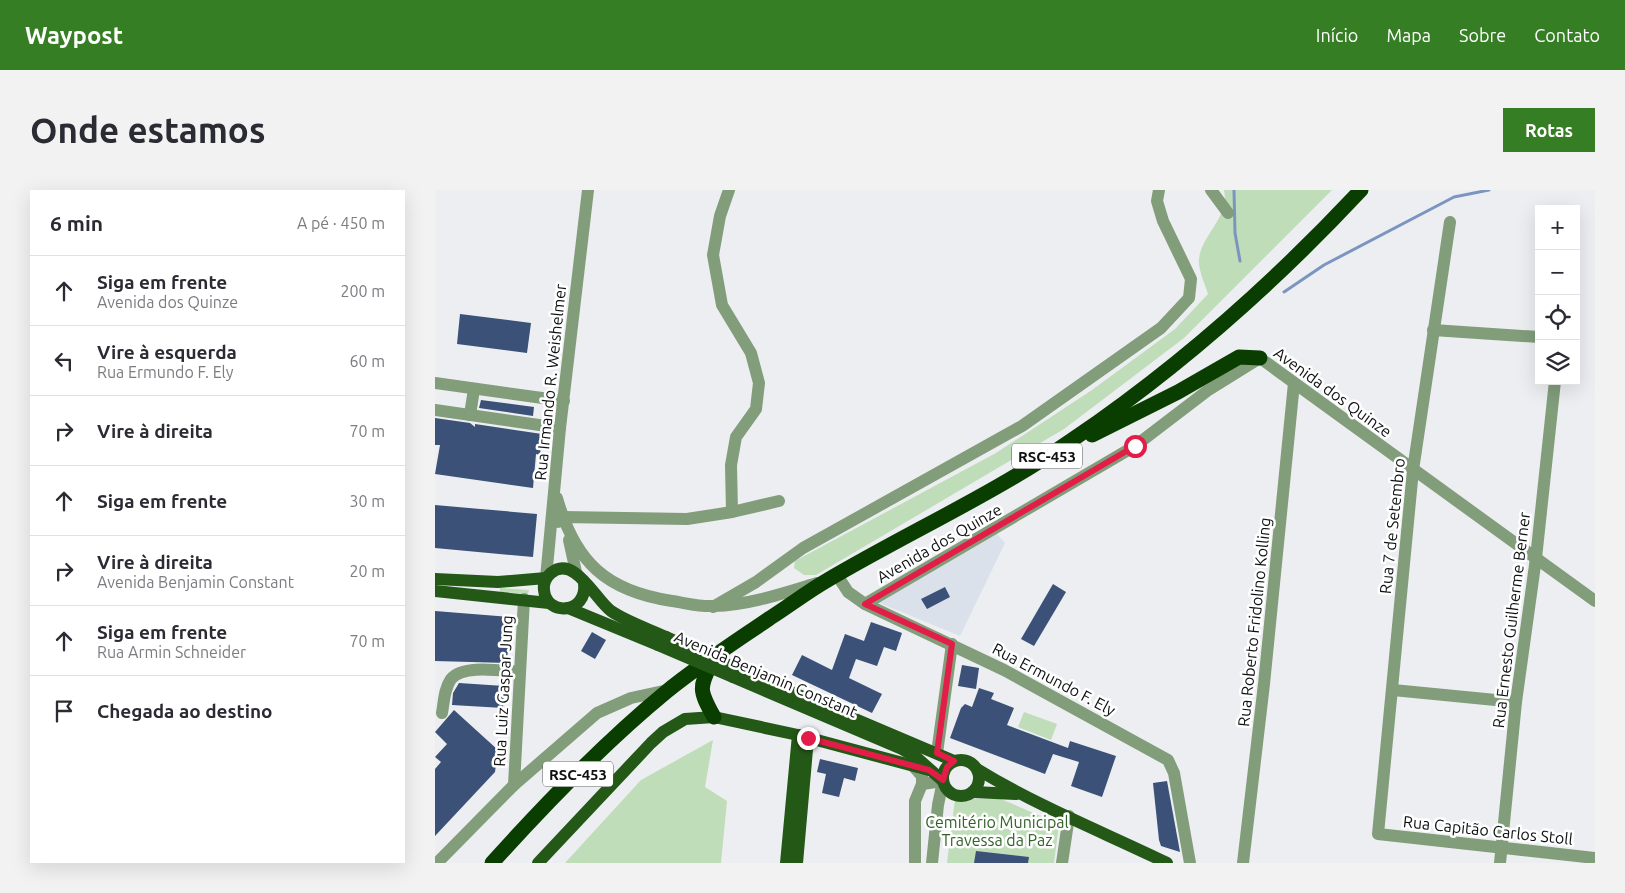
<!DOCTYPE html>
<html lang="pt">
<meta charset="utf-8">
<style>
:root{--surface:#fff;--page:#f2f2f3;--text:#2b2b33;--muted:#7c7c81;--line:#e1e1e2;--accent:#367e24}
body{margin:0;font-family:Ubuntu,sans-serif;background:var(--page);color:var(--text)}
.controls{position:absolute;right:15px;top:15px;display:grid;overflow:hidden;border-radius:0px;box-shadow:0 5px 20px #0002}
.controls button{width:45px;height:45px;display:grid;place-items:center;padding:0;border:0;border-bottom:1px solid var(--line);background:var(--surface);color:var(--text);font:25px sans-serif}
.stop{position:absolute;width:15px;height:15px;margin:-11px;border:4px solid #e11d48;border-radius:50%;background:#fff}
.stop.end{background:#e11d48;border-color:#fff;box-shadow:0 1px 5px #0008}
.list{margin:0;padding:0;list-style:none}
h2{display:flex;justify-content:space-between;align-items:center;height:65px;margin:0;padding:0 20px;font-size:21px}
h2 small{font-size:16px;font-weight:400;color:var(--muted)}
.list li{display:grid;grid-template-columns:32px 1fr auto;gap:15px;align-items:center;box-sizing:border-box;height:70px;padding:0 20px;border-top:1px solid var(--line)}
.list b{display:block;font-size:19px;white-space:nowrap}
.list p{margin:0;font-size:16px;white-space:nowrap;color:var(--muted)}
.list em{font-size:16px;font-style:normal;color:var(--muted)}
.icon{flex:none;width:28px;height:28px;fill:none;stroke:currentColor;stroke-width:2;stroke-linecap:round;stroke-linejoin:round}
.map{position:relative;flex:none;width:1160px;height:673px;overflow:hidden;border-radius:0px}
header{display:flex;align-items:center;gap:30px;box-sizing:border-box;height:70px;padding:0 25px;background:var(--accent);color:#fff}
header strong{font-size:24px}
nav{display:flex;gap:28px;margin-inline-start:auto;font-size:18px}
.intro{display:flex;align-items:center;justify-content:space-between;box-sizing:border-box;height:120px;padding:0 30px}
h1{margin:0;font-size:35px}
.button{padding:12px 22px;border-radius:0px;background:var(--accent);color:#fff;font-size:18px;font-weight:700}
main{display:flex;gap:30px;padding:0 30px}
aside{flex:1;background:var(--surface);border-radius:0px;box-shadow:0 5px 20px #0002}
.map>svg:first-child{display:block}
</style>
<header>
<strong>Waypost</strong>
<nav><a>Início</a><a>Mapa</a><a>Sobre</a><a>Contato</a></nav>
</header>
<div class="intro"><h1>Onde estamos</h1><a class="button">Rotas</a></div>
<main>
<aside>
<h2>6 min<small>A pé · 450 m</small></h2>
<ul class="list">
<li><svg class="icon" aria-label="ahead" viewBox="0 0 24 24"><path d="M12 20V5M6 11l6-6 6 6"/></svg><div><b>Siga em frente</b><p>Avenida dos Quinze</p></div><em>200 m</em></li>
<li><svg class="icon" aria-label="left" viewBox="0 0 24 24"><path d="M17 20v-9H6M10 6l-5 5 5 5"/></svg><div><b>Vire à esquerda</b><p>Rua Ermundo F. Ely</p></div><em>60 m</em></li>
<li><svg class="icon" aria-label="right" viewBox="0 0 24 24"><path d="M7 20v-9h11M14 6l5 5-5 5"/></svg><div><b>Vire à direita</b></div><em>70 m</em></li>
<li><svg class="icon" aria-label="ahead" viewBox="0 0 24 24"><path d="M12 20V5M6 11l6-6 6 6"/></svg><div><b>Siga em frente</b></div><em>30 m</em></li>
<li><svg class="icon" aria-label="right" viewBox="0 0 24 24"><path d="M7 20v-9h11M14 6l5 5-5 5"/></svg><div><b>Vire à direita</b><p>Avenida Benjamin Constant</p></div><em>20 m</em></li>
<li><svg class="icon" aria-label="ahead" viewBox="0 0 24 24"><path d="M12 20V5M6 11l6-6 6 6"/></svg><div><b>Siga em frente</b><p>Rua Armin Schneider</p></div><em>70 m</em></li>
<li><svg class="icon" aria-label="arrive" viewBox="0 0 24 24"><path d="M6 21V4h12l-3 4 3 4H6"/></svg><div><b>Chegada ao destino</b></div></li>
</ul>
</aside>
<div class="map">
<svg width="1160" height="673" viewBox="0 0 1160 673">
<rect width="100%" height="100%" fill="#eceef2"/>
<polygon fill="#dbe1eb" points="561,343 570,353 525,446 442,412"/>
<g fill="#bfddb8">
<path d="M789,0H897L749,148L629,239L381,385H369L359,378L360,371L561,263L657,200L740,139L773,104C770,94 763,80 764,69C767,44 795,27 789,0Z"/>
<polygon points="65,398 93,400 94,400 93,404 65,402"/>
<polygon points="589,522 622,534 616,550 583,537"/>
<polygon points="278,550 270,597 292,611 286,673 130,673 206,590"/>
<polygon points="520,609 566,609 624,634 619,673 512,673"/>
</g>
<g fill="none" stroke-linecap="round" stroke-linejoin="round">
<g stroke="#7c95c0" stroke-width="3">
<polyline points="799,0 800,43 805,71"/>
<polyline points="849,102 889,75 1019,7 1054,0"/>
</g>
</g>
<g fill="#3b5178">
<polygon points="25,124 96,133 92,163 22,154"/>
<polygon points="46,210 99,217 98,226 44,218"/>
<polygon points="0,228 35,233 40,237 40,234 107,244 105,265 101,264 98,298 0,284 5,255 0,255"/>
<polygon points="0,315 102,324 98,367 0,358"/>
<polygon points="618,394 631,402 599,456 586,449"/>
<polygon points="510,397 515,407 492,419 486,409"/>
<polygon points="0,421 75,427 72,473 0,471"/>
<polygon points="436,432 467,443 461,461 449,457 442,476 421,469 414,488 447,504 437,523 357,485 367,465 397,480 410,444 429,451"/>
<polygon points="157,442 171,450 160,469 146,461"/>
<polygon points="527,475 544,478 541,499 523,496"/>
<polygon points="24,493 69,496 68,518 17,515 18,503"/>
<polygon points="544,498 559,503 556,509 579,518 572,535 633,558 635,551 681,566 667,607 636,596 644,572 618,564 610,584 515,548 526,518 530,514 537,517"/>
<polygon points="19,520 63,560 60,582 0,646 0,579 6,572 0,567 12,554 0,542"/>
<polygon points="385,569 423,578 420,591 409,588 404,607 387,603 391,584 382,582"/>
<polygon points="732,591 745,662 726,656 724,650 718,593"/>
<polygon points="541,661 594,667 593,673 539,673"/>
</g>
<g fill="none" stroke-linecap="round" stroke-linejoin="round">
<g stroke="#819d7a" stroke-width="12">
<polyline points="294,0 285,26 278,65 287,115 316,163 324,193 321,219 301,247 296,275 297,322"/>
<polyline points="776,0 793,23"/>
<polyline points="1015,32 978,280 943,644 1160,668"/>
<polyline points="998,140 1104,147"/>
<polyline points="0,193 129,211"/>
<polyline points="0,220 125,238"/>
<polyline points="35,225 39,199"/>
<path d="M122,308C140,372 171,401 237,411C251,413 265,417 279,416C314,415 349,403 382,393"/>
<polyline points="123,332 128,327 252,329 297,322 344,311"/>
<polyline points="134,350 141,382"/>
<polyline points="402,385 413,402 430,414 569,480 733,570 739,583 755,673"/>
<polyline points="111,388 125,238 153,0"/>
<polyline points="430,414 700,256 772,201 825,168 1160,411"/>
<polyline points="278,417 321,392 368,358 587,236 726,138 754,108 756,89 728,31 722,11 724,0"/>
<polyline points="958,500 1081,512"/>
<path d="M7,523C9,512 9,499 16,489C28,474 67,481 85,482"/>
<polyline points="502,563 517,454"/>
<polyline points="478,576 487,586 487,594 480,611 480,673"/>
<polyline points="487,594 508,591 503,615 497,673"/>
<polyline points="79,595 89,409"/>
<polyline points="2,673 79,595 162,523 196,508 233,500"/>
<polyline points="627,673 634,626"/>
<polyline points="808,673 829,494 859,193"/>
<polyline points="1065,673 1081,512 1101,368 1120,191"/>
</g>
<g stroke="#245817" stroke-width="12">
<polyline points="0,389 63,392 111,388"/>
<path d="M149,393C153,424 111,427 109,400C108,394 111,387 116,383C139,364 160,409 176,421C192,432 214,439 231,447"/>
<polyline points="0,401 114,413"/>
<polyline points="133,418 223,455"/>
<polyline points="307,481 519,571"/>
<polyline points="298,487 467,559 481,567 508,591"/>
<circle cx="526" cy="588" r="18"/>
<path d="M542,579C602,616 668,642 732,673"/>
<polyline points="538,602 581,604"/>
<polyline points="103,673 216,553 228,542 250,529 279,527 363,545 494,580"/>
<polyline points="351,673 363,545"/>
<polyline points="362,673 373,548"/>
</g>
<g stroke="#0a3d00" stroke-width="15">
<polyline points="657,245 743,202 804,167 825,168"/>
<path d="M279,527C262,497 265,497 279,467"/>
<path d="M57,673C111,613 169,553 231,502C264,475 300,452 335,428C354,416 372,402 391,391C472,343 559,304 637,250C743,178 839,93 926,0"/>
</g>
<g stroke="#245817" stroke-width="12">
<polyline points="231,447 307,481"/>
<polyline points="223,455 298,487"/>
</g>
</g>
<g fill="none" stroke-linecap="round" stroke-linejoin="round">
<polyline stroke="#e11d48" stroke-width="6" points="373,548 494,580 508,590 512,577 519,571 502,563 517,454 430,414 700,256"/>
</g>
<g text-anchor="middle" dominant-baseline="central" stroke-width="5" stroke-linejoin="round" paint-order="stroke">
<g fill="#fff" stroke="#575858" stroke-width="1">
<rect x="577" y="253.5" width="70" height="25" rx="4"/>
<rect x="108" y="571.5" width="70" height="25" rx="4"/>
</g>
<g font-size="15" font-weight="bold" fill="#0f1011">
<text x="612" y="266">RSC-453</text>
<text x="143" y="584">RSC-453</text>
</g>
<g font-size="16" fill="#0f1011" stroke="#fff">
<text transform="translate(115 192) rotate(-84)">Rua Irmando R. Weishelmer</text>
<text transform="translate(898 202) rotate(36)">Avenida dos Quinze</text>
<text transform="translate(957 336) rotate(-84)">Rua 7 de Setembro</text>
<text transform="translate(504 353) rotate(-30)">Avenida dos Quinze</text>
<text transform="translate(1076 430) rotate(-83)">Rua Ernesto Guilherme Berner</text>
<text transform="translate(819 432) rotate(-84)">Rua Roberto Fridolino Kolling</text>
<text transform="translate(331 484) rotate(23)">Avenida Benjamin Constant</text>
<text transform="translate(619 489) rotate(28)">Rua Ermundo F. Ely</text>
<text transform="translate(68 501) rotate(-87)">Rua Luiz Gaspar Jung</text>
<text transform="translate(1053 640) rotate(6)">Rua Capitão Carlos Stoll</text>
</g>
<g font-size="16" fill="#34622a" stroke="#fff">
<text x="562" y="632">Cemitério Municipal<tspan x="562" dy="18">Travessa da Paz</tspan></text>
</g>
</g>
</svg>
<div class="controls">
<button>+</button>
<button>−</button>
<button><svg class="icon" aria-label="locate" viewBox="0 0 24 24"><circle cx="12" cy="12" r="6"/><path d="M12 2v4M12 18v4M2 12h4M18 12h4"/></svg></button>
<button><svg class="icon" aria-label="layers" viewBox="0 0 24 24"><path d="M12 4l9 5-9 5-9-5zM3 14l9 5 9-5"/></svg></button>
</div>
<div class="stop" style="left:700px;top:256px"></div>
<div class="stop end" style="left:373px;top:548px"></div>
</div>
</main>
